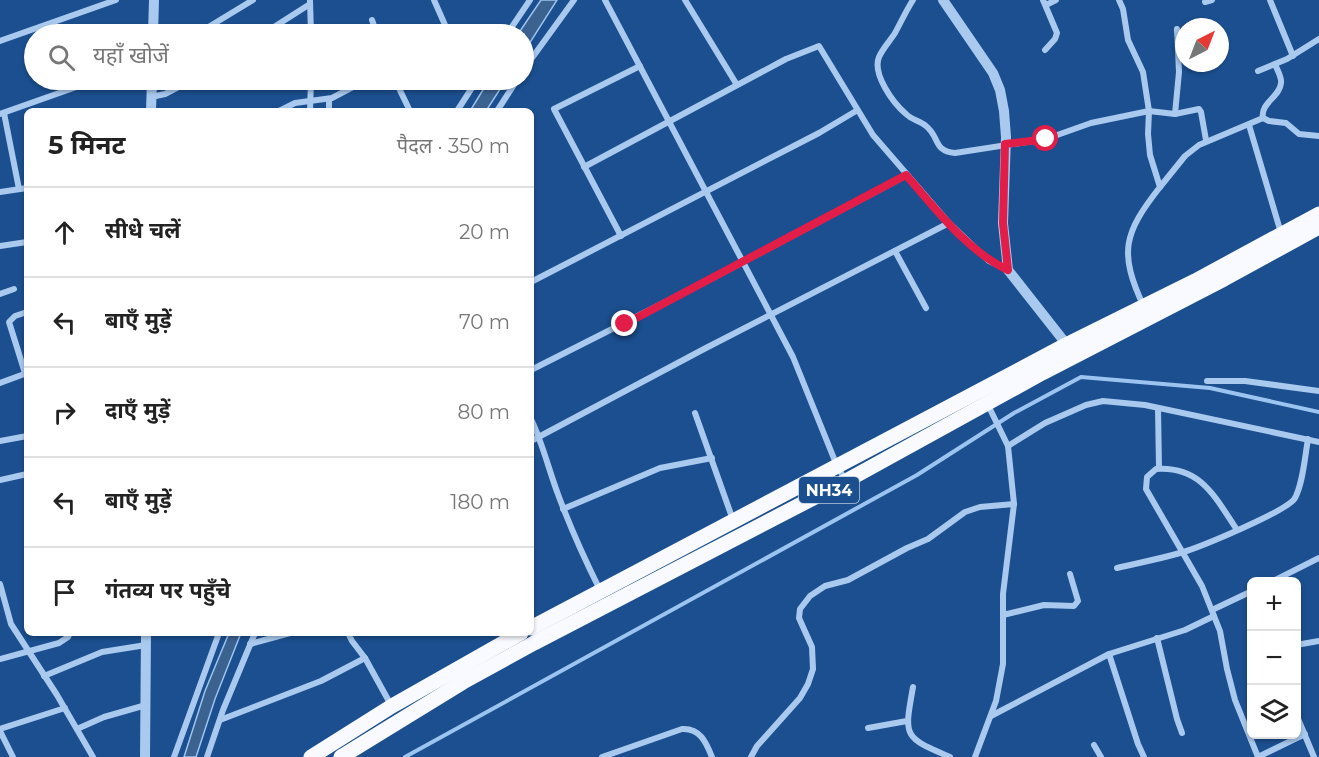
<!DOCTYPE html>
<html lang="hi">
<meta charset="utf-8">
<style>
:root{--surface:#fff;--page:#f6f6f6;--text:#222;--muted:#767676;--line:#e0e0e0}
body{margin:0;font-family:Montserrat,"Noto Sans Devanagari",sans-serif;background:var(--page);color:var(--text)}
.controls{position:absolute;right:18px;bottom:18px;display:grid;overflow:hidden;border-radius:9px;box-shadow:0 2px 4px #0004}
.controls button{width:54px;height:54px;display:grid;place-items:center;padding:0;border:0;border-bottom:2px solid var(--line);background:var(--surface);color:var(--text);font:30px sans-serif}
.compass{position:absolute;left:1175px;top:18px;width:54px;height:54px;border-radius:50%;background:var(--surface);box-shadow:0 2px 4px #0004;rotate:42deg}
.stop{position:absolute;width:18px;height:18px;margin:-14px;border:4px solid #e11d48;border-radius:50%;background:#fff}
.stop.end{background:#e11d48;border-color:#fff;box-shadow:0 2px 6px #0008}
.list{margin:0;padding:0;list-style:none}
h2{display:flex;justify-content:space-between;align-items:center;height:78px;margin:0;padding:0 24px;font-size:26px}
h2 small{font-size:20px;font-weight:400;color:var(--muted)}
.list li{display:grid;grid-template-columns:39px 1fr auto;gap:18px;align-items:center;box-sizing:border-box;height:90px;padding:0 24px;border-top:2px solid var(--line)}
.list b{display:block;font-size:22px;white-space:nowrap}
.list em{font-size:20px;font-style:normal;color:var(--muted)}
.icon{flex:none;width:33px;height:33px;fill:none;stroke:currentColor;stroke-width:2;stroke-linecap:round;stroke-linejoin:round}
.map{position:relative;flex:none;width:1319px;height:757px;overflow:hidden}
.search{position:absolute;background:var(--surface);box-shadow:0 2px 4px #0004;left:24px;top:24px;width:510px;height:66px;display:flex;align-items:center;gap:15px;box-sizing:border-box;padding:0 21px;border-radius:33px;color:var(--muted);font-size:22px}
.panel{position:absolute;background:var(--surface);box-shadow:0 2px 4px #0004;left:24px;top:108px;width:510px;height:528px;border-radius:9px}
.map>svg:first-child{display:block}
</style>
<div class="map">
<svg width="1319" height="757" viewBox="0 0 1319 757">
<rect width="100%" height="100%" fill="#1b4f8f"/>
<g fill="#3c6290" stroke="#9cc4f0" stroke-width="1.5">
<polygon points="541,0 557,0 524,52 524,34 518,34"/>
<polygon points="489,80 506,80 486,111 470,111"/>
<polygon points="229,633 241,633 215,699 196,757 184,757 205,691"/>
</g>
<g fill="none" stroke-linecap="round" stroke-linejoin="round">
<polyline stroke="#9cc4f0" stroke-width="4" points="405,757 917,475 1014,413 1081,377 1210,388 1319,412"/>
<g stroke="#a9c9ee" stroke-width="6">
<polyline points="434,0 449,34"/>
<polyline points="605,0 793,357 837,466 846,481"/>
<polyline points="685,0 737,85"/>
<path d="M913,0C906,11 901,22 895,33C890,41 883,48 879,57C872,74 893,103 906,114C912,120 920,121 926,126C940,137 933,151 955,153L1046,139L1091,123L1149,111L1175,114L1199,109L1201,112L1206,140"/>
<polyline points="1043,0 1057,33 1055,39 1045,50"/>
<path d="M1119,0L1123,9L1128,40L1143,72L1149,111L1148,134L1150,155L1160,187C1124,233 1118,252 1144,307"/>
<polyline points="1270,0 1293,56"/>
<polyline points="310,1 311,34"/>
<polyline points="1205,2 1212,0"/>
<polyline points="1046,5 1056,0"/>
<polyline points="372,20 377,34"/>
<polyline points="197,34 253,0"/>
<polyline points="263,34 310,4"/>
<polyline points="507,34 530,0"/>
<polyline points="0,41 116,0"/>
<path d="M1275,64C1277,70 1282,77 1281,83C1280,97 1260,103 1263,118L1269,121L1286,123L1299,134L1319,136"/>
<polyline points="524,69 574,0"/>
<polyline points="1258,71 1287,59 1319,39"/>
<polyline points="395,80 410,111"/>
<polyline points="151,97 165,94 192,80"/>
<polyline points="329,99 329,111"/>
<polyline points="279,111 295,103 332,98 366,80"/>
<polyline points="310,111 311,80"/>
<polyline points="457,111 477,80"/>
<polyline points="497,111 517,80"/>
<polyline points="4,113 19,189"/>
<polyline points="0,114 96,80"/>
<polyline points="1175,114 1179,72 1177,29"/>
<polyline points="1249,125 1281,233"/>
<polyline points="584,167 786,59 819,46 873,135 949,223 989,261 1007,269"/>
<polyline points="1160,187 1185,156 1199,145 1263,118"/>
<polyline points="0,192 27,188"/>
<polyline points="621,236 554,109 640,66"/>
<polyline points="0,246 27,242"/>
<polyline points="895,251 926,308"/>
<polyline points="531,282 819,133 856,111"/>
<polyline points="0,294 14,289"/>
<polyline points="531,370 707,281 907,175"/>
<polyline points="25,373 9,322 15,316 27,312"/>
<polyline points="1207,381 1245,381 1319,391"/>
<polyline points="0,383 27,373"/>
<polyline points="1158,408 1159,468"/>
<polyline points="695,413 733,520"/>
<path d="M531,419C543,444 549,471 559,497C571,529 585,560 600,590"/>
<polyline points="0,441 27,436"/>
<polyline points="531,441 704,349 949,223"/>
<polyline points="1008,446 1045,423 1086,405 1103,401 1145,405 1319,442"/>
<polyline points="0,480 27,474"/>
<polyline points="563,509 660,468 712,458"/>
<path d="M1237,530C1215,497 1201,466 1156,469L1147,477L1146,489L1202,586L1220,631L1227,669L1235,700L1258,757L1305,734"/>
<path d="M1117,568C1138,563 1159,559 1180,553C1198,548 1288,511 1295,498C1303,483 1305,456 1308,439"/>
<polyline points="1271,582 1319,558"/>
<polyline points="0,584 11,624 57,695 93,757"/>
<polyline points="1212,610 1252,591"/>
<polyline points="1003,615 1044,605 1074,606 1078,601 1070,574"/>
<polyline points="348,633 352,641 365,658 391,705"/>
<polyline points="1157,638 1177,719 1182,733"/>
<polyline points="250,644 290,633"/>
<polyline points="1296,645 1319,641"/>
<polyline points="1109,654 1138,744 1144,757"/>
<polyline points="0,659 59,643 68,637 70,633"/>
<polyline points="44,676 102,652 146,645"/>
<path d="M913,687C904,737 903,737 950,757"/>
<polyline points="1296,714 1314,757"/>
<polyline points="991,716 1109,654 1185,630 1214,616"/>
<polyline points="220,720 321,681 365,658"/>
<polyline points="868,728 907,721"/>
<polyline points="0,729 65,708"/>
<polyline points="77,729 104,717 146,705"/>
<polyline points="0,731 13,757"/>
<polyline points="1094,745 1101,757"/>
<polyline points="174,757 219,633"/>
<polyline points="207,757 223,710 255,633"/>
<path d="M602,757L682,729C700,728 706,742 712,757"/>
<polyline points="751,757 757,746 800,698 808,684 813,669 812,647 799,618 800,609 810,596 825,586 848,580 907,548 928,539 965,512 980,507 1014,504"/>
<polyline points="975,757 996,701 1003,664 1003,594 1014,504 1008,446 988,405"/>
</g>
<g stroke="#a9c9ee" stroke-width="10">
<polyline points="943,0 993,73 1000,90 1004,111 1006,137 1003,223 1008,270 1071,350"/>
<polyline points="153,34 154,0"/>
<polyline points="151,111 152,80"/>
<polyline points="145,757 146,633"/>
</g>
<g stroke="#f8faff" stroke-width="15">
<polyline points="531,628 1066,345 1195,281 1319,214"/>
<polyline points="311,757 392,706 521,633"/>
<polyline points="341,757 463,682 534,643 846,481 1042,373 1224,279 1319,227"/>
</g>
</g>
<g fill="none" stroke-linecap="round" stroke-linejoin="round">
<path stroke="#e11d48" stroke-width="8" d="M625,324L906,175C936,209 967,251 1008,270L1003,223L1005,144L1046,139"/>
</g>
<g text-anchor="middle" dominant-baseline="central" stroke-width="6" stroke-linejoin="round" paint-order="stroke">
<rect fill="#1b4f8f" stroke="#bbcadd" stroke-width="1.5" x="799" y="477" width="60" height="26" rx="4.5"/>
<g font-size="16" font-weight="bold" fill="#fff">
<text x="829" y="490">NH34</text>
</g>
</g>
</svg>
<div class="controls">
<button>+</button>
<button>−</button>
<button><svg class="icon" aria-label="layers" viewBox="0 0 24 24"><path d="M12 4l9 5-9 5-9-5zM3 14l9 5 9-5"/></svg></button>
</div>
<svg class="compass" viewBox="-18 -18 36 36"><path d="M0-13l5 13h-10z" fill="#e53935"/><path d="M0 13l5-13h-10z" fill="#767676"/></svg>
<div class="stop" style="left:1046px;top:139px"></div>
<div class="stop end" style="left:625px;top:324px"></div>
<div class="search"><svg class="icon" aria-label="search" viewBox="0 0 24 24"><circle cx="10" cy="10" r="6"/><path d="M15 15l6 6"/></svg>यहाँ खोजें</div>
<section class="panel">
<h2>5 मिनट<small>पैदल · 350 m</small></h2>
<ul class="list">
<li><svg class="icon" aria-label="ahead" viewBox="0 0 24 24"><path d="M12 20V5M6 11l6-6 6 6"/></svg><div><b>सीधे चलें</b></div><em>20 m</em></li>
<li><svg class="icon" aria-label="left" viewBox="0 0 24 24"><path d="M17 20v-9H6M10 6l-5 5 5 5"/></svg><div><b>बाएँ मुड़ें</b></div><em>70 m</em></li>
<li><svg class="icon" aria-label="right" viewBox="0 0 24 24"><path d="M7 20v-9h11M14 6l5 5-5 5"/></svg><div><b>दाएँ मुड़ें</b></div><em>80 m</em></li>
<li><svg class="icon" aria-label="left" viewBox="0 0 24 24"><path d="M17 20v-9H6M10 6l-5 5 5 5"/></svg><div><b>बाएँ मुड़ें</b></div><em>180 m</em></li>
<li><svg class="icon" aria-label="arrive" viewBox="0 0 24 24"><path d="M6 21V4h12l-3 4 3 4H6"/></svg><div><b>गंतव्य पर पहुँचे</b></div></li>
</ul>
</section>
</div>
